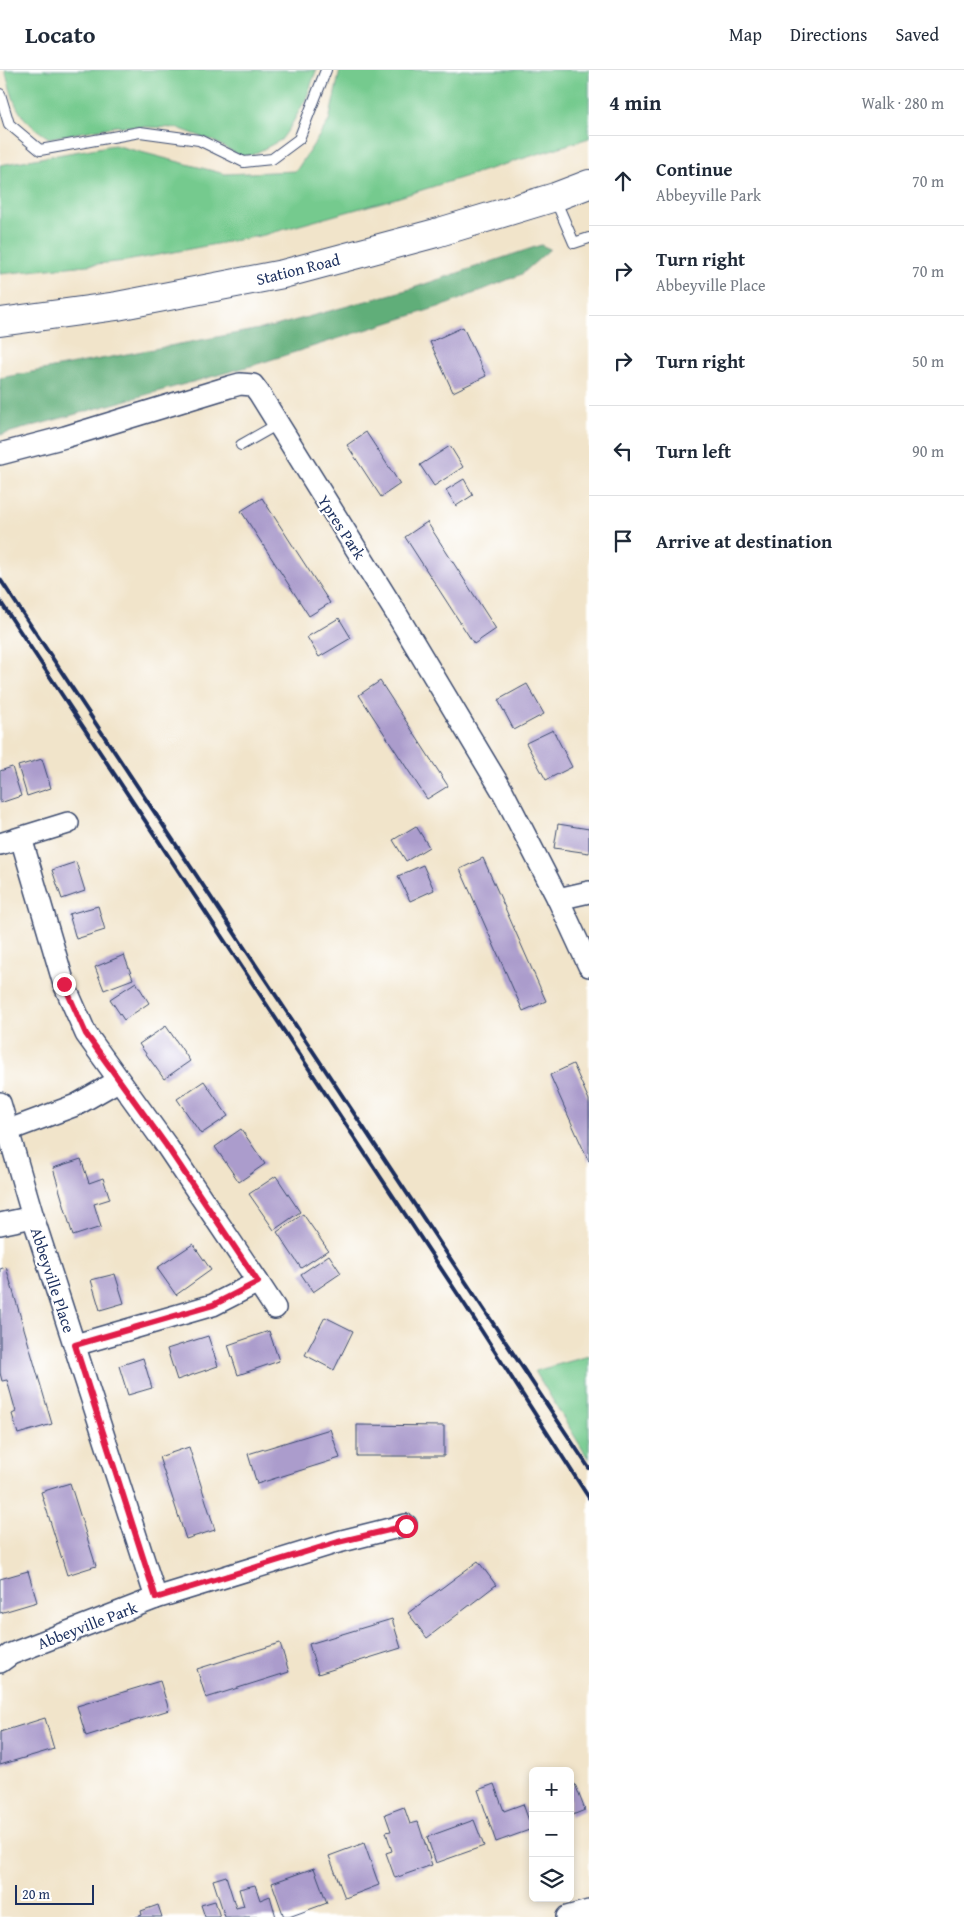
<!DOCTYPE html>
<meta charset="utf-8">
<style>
:root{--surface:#fff;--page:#f2f2f3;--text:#1f2937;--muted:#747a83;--line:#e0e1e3}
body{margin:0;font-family:"Gentium Book Plus",serif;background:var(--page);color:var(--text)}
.controls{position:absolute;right:15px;bottom:15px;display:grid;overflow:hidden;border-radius:8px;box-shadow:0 2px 8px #0003}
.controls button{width:45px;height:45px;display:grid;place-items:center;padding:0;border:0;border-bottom:1px solid var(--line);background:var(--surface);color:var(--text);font:25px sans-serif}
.scale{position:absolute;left:15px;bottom:12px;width:79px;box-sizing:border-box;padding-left:5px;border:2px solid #1b2f5e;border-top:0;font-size:14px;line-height:18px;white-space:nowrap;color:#1b2f5e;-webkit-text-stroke:4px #fff;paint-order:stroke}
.stop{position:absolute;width:15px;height:15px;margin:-11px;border:4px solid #e11d48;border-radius:50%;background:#fff}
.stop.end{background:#e11d48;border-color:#fff;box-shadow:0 1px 5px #0008}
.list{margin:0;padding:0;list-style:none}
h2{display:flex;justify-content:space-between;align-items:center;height:65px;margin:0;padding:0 20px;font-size:21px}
h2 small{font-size:16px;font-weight:400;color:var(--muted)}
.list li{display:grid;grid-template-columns:32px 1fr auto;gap:15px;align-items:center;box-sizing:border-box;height:90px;padding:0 20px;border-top:1px solid var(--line)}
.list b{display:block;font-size:19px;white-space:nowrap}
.list p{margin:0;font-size:16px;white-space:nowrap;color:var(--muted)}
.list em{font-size:16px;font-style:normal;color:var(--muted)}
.icon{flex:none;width:28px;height:28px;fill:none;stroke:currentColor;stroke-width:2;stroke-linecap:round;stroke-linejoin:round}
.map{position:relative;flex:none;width:589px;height:1847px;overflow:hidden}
header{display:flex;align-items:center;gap:30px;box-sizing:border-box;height:70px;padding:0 25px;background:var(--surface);border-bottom:1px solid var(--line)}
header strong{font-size:24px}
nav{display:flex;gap:28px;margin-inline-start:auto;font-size:18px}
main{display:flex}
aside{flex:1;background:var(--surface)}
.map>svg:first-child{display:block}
</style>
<header>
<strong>Locato</strong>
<nav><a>Map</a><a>Directions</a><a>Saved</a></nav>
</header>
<main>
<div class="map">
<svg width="589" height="1847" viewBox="0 0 589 1847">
<rect width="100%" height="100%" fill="#fff"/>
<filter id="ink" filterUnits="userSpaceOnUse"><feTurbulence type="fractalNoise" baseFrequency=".02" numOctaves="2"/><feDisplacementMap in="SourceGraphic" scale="10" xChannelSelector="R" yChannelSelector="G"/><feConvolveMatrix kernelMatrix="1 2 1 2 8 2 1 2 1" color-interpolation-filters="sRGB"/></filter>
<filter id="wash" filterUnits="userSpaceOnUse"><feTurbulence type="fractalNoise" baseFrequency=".0096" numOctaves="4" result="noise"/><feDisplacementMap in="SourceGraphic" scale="20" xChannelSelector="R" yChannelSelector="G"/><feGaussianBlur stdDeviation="1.12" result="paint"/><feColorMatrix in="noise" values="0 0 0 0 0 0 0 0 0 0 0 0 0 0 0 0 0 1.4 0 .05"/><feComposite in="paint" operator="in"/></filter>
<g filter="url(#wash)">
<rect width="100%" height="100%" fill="#f1e4ca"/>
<g fill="#75ca8e" stroke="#487c76">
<path d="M5,0H316V1L306,29L289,59L281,70L252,85L241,86L213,71L178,58L117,56L49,68C16,47 15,36 5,0Z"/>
<polygon points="340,0 589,0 589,68 393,129 264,165 126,191 0,204 0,95 114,75 225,104 296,101 329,51"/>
<polygon points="589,1286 589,1390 535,1301"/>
</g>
<polygon fill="#60ae79" stroke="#3e6e6c" points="541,175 550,179 522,204 448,234 254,295 0,365 0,308 275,256 410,219"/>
<g id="blocks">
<g fill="#ab9ccc">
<polygon points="463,257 486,306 453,322 430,272"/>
<polygon points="366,362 400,414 381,427 347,375"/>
<polygon points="450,376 463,397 434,416 420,395"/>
<polygon points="464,409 473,425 456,436 446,420"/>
<polygon points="262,428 330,533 309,546 241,441"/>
<polygon points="427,452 496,559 474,574 405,467"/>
<polygon points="339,548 351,568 319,587 307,567"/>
<polygon points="380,611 448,716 427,729 359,625"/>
<polygon points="527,614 544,644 514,660 498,630"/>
<polygon points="553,660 572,697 546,710 526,673"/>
<polygon points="42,689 51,718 27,726 18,696"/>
<polygon points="12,697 21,726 0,733 0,701"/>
<polygon points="558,754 589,759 589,783 554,778"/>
<polygon points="416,756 429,777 406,791 393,770"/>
<polygon points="483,788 546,931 523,941 460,799"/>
<polygon points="76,792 85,821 62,829 52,800"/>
<polygon points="423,795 434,820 410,831 398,806"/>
<polygon points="98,836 105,860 76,869 69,844"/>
<polygon points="124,885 133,909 104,920 95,897"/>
<polygon points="136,912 149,933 124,950 110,929"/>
<polygon points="166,956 190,991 164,1009 139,974"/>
<polygon points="573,994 589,1030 589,1092 550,1005"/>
<polygon points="204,1011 228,1046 201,1064 177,1029"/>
<polygon points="241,1059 265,1094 239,1112 215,1077"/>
<polygon points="81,1089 89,1113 103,1108 110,1129 94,1134 101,1157 73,1166 53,1098"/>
<polygon points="276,1106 300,1142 274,1160 249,1124"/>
<polygon points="303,1144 328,1180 301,1198 277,1162"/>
<polygon points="193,1174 211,1200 176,1225 157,1198"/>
<polygon points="329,1185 341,1203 313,1222 301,1204"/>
<polygon points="6,1197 52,1354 18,1364 12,1344 16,1342 7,1310 2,1311 0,1303 0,1199"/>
<polygon points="115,1204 124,1233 100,1240 91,1210"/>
<polygon points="325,1247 353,1261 334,1300 305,1285"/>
<polygon points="269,1261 279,1291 238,1305 228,1275"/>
<polygon points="208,1266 218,1296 177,1310 167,1279"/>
<polygon points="143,1288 152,1318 128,1325 119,1296"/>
<polygon points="357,1355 444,1356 444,1386 357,1386"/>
<polygon points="330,1359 340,1388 257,1414 248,1384"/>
<polygon points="189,1377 215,1460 186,1469 159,1387"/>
<polygon points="70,1413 96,1496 67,1505 41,1422"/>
<polygon points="478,1491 496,1515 427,1568 408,1543"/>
<polygon points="28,1501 37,1532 0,1543 0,1509"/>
<polygon points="392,1549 401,1578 318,1604 309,1574"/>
<polygon points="280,1573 289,1602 206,1628 197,1599"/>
<polygon points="160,1611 169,1640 86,1666 77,1636"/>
<polygon points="45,1648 54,1679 0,1695 0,1662"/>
<polygon points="494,1714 504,1741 523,1734 532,1759 496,1772 478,1720"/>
<polygon points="575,1714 585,1740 570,1746 570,1716"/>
<polygon points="404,1737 410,1754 418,1752 432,1795 395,1808 386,1783 392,1781 386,1762 391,1761 385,1744"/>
<polygon points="474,1750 484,1776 436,1793 427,1767"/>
<polygon points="364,1773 379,1815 345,1828 329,1786"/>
<polygon points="314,1798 327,1833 289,1847 284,1847 272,1813"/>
<polygon points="226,1806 236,1838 244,1836 239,1819 255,1815 260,1830 270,1826 276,1847 225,1847 213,1810"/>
<polygon points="215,1831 220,1847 205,1847 201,1835"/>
<polygon points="158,1835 162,1847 136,1847 142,1845 141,1841"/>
</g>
</g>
</g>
<g filter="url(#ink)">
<use href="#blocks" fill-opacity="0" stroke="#3b4a6e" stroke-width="1"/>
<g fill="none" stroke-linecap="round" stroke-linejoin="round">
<defs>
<g id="lane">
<polyline points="0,24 9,54 40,80 140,62 199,70 244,92 272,89 299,69 326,0"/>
<polyline points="555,129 574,173 589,168"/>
<polyline points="241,375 278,354"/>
</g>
<g id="street">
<polyline points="0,384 65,367 229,317 240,314 253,315 259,323 396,543 503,722 558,829 589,896"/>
<polyline points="21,768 64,914 86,964 166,1075 258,1212 213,1235 75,1275"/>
<polyline points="0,774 68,753"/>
<polyline points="558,829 589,822"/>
<polyline points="0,1033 33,1147 156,1528"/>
<polyline points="9,1060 76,1035 118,1011"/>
<polyline points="0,1154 33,1147"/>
<polyline points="258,1212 275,1238"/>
<polyline points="0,1592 11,1584 156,1528 338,1472 406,1455"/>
<polyline points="567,1847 589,1841"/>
</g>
<polyline id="secondary" points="0,252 117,236 283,204 436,163 555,127 589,114"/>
</defs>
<use href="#lane" stroke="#3b4a6e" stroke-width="12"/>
<use href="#street" stroke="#3b4a6e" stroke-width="24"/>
<use href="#secondary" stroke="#3b4a6e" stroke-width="30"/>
<use href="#lane" stroke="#fff" stroke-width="10"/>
<use href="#street" stroke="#fff" stroke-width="21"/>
<use href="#secondary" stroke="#fff" stroke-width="28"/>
<g stroke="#1b2f5e" stroke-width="4">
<polyline points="0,509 589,1398"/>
<polyline points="0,531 465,1235 589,1428"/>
</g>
</g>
</g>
<g fill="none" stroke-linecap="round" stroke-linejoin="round" filter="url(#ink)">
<polyline stroke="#e11d48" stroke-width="6" points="64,914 86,964 166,1075 258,1212 213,1235 75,1275 156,1528 338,1472 406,1456"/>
</g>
<g text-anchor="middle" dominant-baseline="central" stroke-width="4" stroke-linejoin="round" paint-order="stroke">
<g font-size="16" fill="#1b2f5e" stroke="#fff">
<text transform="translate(298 199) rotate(-14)">Station Road</text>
<text transform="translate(342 457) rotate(57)">Ypres Park</text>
<text transform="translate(53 1210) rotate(72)">Abbeyville Place</text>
<text transform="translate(87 1555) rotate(-21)">Abbeyville Park</text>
</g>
</g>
</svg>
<div class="controls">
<button>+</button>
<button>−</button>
<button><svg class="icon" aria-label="layers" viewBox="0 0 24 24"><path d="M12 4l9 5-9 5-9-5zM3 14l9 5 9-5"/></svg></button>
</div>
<div class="scale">20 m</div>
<div class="stop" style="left:406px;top:1456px"></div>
<div class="stop end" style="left:64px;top:914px"></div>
</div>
<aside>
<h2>4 min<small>Walk · 280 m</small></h2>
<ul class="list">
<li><svg class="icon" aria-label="ahead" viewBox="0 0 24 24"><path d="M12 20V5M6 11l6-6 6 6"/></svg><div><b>Continue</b><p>Abbeyville Park</p></div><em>70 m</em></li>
<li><svg class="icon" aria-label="right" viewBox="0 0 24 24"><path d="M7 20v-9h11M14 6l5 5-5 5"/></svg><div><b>Turn right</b><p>Abbeyville Place</p></div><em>70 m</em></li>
<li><svg class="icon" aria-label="right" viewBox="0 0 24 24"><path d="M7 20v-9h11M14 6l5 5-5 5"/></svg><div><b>Turn right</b></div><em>50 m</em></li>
<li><svg class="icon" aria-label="left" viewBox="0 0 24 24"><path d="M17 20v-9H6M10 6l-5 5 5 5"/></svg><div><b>Turn left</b></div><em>90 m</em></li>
<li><svg class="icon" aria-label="arrive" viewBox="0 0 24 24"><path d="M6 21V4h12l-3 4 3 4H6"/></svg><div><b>Arrive at destination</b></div></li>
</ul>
</aside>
</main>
